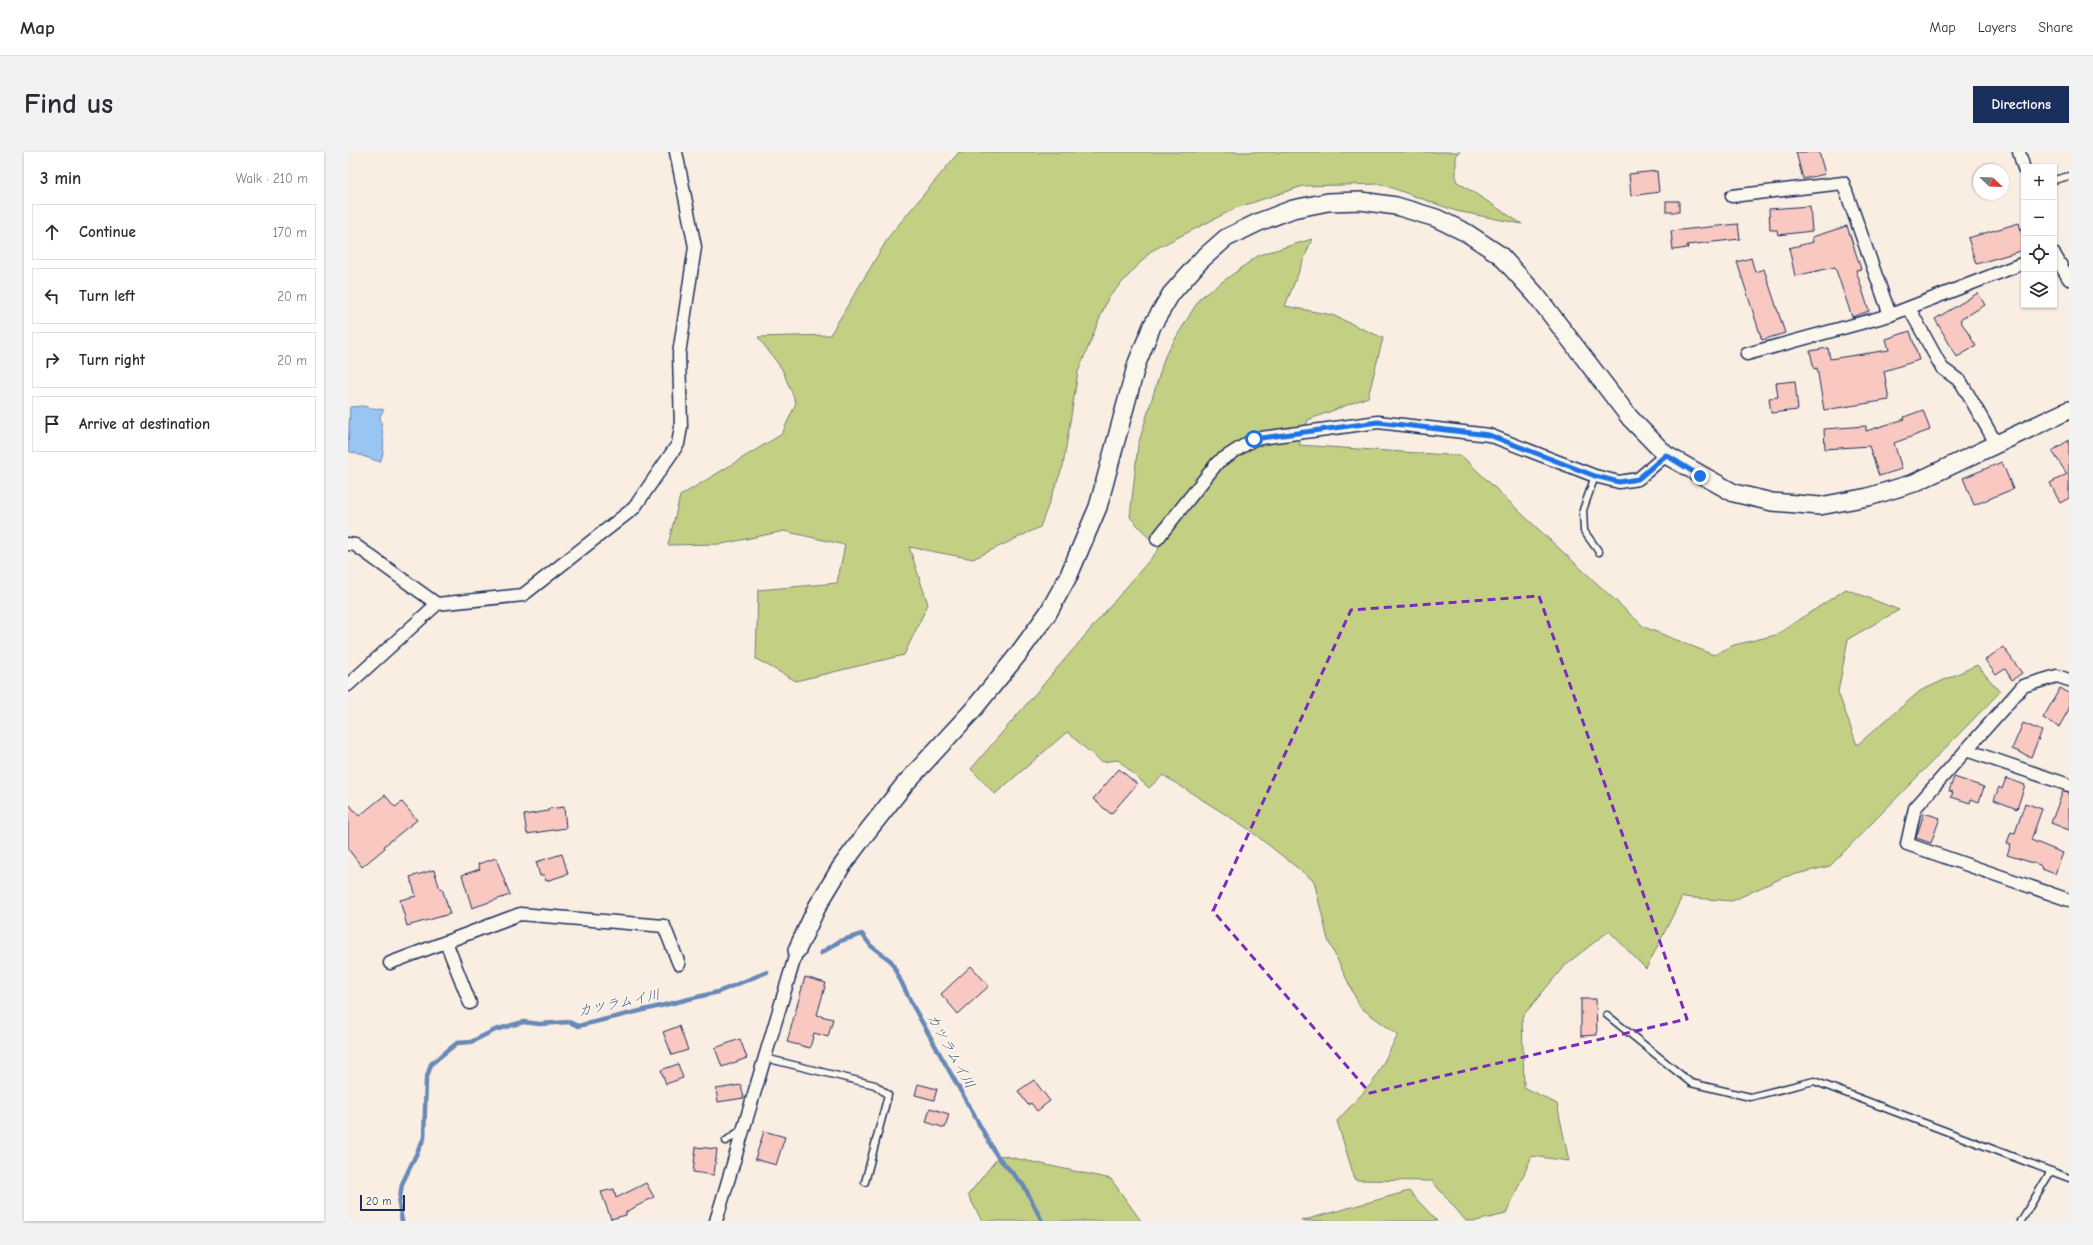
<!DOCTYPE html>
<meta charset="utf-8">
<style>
:root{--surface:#fff;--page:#f2f2f3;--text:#2b2b33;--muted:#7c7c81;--line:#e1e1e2;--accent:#1b2f5e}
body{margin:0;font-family:"Comic Neue","Klee One",sans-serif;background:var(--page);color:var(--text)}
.controls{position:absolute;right:12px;top:12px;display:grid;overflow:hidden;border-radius:0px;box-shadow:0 1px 3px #0004}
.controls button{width:36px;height:36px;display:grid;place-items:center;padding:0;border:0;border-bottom:1px solid var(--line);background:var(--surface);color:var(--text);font:20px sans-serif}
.compass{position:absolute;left:1625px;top:12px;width:36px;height:36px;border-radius:50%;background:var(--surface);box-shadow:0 1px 3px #0004;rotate:113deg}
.scale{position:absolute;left:12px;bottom:10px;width:45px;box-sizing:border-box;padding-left:4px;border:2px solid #1b2f5e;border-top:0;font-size:11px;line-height:14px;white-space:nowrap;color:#1b2f5e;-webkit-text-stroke:3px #fbf7ec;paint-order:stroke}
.stop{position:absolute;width:12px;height:12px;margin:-9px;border:3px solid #1a73e8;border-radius:50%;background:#fff}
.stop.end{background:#1a73e8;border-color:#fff;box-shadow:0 1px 4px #0008}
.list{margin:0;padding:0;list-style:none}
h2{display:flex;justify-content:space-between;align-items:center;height:52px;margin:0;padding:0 16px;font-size:17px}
h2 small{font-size:13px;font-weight:400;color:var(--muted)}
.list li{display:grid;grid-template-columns:26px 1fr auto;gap:12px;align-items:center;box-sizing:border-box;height:56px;margin:0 8px 8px;padding:0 8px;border:1px solid var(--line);border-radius:0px}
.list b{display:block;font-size:15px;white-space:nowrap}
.list em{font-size:13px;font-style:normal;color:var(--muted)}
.icon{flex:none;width:22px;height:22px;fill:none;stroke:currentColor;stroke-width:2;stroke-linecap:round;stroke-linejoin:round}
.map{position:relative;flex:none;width:1721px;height:1069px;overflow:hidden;border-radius:0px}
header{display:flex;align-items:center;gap:24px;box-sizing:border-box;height:56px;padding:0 20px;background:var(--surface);border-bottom:1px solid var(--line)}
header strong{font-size:19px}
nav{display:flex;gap:22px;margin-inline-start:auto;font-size:14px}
.intro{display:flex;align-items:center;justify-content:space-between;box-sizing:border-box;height:96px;padding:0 24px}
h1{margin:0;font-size:28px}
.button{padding:10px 18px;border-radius:0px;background:var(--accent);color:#fff;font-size:14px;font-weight:700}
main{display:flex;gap:24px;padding:0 24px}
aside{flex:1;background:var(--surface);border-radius:0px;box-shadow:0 1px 3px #0004}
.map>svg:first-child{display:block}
</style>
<header>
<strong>Map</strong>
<nav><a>Map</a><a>Layers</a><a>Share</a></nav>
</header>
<div class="intro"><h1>Find us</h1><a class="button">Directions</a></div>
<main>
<aside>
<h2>3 min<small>Walk · 210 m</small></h2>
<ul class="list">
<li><svg class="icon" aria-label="ahead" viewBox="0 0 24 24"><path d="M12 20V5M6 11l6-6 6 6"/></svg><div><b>Continue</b></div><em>170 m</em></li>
<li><svg class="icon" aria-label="left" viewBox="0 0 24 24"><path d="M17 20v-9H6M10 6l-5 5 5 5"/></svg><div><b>Turn left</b></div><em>20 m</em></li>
<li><svg class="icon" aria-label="right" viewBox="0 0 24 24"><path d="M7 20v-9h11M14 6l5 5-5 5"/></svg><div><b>Turn right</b></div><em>20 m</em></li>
<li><svg class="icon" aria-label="arrive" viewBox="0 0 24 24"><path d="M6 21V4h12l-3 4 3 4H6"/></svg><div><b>Arrive at destination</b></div></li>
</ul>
</aside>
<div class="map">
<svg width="1721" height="1069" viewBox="0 0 1721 1069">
<rect width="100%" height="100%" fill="#faeee3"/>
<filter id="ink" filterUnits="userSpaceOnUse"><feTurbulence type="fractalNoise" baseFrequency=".025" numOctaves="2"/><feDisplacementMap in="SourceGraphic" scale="8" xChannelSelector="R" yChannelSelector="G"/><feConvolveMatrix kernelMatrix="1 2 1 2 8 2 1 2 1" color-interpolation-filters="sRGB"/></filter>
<g filter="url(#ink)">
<g fill="#c3d084" stroke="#6f8071">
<polygon points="611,0 1112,0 1108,4 1108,29 1174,72 1108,59 1033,32 955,34 888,56 803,99 760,146 730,220 715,314 692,375 625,407 561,395 580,452 556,503 448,529 408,507 410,438 489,431 497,393 436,379 374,392 320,393 332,344 434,282 448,251 434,217 410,185 482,183 542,83"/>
<polygon points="964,87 937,154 984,163 1035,186 1020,245 960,268 951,293 1114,304 1174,362 1296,475 1366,503 1386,493 1428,483 1498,437 1551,458 1500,487 1490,540 1509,593 1572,539 1629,513 1652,540 1482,714 1436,725 1384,749 1334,745 1298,817 1261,779 1217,813 1174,865 1176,935 1209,952 1221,1009 1184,1004 1158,1062 1128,1069 1118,1069 1084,1029 1007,1028 989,969 1025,930 1050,883 1012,855 980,788 966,729 899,676 815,623 801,636 770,608 753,610 719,580 647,642 623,617 811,397 782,365 790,293 817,204 852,146 911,103"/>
<polygon points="652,1003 763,1027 793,1069 634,1069 620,1043"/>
<polygon points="1061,1039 1089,1069 953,1069"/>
</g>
<path fill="#99c5f2" stroke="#6789b7" d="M14,254L36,258L32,264C34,278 39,297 32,310L0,299L2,255Z"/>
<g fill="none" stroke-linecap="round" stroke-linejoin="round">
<g stroke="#6789b7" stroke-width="4.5">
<polyline points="473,801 492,789 514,782 523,794 543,809 565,854 649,1004 676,1034 694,1069"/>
<polyline points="54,1069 51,1052 54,1032 76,986 78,928 83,912 109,891 123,890 147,878 175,870 192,872 221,870 230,874 370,840 419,820"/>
</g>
</g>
<g fill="#f8c8c1" stroke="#1b2f5e">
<polygon points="1448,0 1471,0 1477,22 1455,27"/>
<polygon points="1309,19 1311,40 1283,44 1281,22"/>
<rect x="1318" y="49" width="13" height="11"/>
<polygon points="1462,54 1464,79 1430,83 1429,78 1422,78 1421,57"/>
<polygon points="1671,71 1676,89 1676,98 1628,112 1620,86"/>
<polygon points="1390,72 1392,87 1339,93 1340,96 1325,98 1323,79"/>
<polygon points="1499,74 1513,117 1508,118 1521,159 1504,165 1487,115 1447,124 1441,96 1465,90 1464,85"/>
<polygon points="1403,106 1407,120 1416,117 1437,181 1414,188 1389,110"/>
<polygon points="1630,141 1637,153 1612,168 1628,194 1609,205 1587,167"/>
<polygon points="1562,179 1571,208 1536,219 1541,248 1476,258 1469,216 1466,217 1462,199 1480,196 1482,207 1541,198 1538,187"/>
<polygon points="1447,229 1450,258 1423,261 1421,246 1430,245 1428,231"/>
<polygon points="1575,258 1582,278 1546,291 1554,317 1531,324 1521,294 1477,297 1476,277 1518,274 1518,279 1557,267 1556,265"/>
<polygon points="1721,288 1721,346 1712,351 1702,331 1719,322 1704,299"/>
<polygon points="1654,310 1665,337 1626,353 1615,326"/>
<polygon points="1655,495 1674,521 1664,528 1657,517 1648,523 1637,508"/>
<polygon points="1712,536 1721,541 1721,557 1711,575 1695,566"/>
<polygon points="1675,571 1694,579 1683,605 1664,597"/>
<polygon points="771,617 789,632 763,662 745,647"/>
<polygon points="1606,625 1636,635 1631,650 1623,647 1622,651 1603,645 1605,640 1601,639"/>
<polygon points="1658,626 1677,633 1669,657 1646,648 1651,635 1654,637"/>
<polygon points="1715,639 1721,640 1721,678 1703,671"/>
<polygon points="37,643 47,655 54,650 69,668 36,694 37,696 14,715 0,697 0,651 11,664"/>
<polygon points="1677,651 1694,657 1683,688 1715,701 1707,722 1694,717 1692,713 1659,703 1663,692 1659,691 1663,680 1667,681"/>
<polygon points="216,655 218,676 179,682 176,663 200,659 200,657"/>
<polygon points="1576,661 1592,666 1583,691 1568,686"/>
<polygon points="214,702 220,722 198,729 196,723 192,724 188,710"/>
<polygon points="148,706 162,743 124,756 114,723 132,717 130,712"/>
<polygon points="86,718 92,737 94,736 102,762 59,774 52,748 68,744 62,725"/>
<polygon points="623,814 641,834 610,862 593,842"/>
<polygon points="457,825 478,831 469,863 485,867 480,885 466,881 462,896 439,890"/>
<polygon points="1233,847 1248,847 1249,883 1233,884"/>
<polygon points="331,874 340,898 324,903 315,880"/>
<polygon points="392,887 399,906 374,915 367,896"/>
<polygon points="330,912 335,926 318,932 313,918"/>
<polygon points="686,928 702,949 689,959 683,951 680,953 670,939"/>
<polygon points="570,932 589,937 586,948 567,943"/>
<polygon points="393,933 396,946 370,950 368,937"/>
<polygon points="582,956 601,962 597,976 578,970"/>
<polygon points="416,979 437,985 428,1013 407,1007"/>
<polygon points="348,995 369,997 366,1023 345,1020"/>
<polygon points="298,1031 306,1045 278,1060 278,1063 263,1067 253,1040 266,1037 268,1046"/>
</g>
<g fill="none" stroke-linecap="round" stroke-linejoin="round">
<defs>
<g id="lane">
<polyline points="1706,28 1721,24"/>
<polyline points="1247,324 1235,358 1236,379 1251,400"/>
<polyline points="1259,863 1343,931 1402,945 1466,929 1721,1026"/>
<polyline points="417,906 527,933 540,943 517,1030"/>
<polyline points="378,989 393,978"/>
<polyline points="1673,1069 1703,1019"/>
</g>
<g id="street">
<polyline points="1671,0 1676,17"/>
<polyline points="1384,44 1495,31 1542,163"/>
<polyline points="1706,102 1721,127"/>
<polyline points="1561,156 1594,216 1613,230 1649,293"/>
<polyline points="1399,202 1542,163 1676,111"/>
<polyline points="809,387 870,310 906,287 1030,270 1141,283 1247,324 1271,330 1290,327 1318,303"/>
<polyline points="0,392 7,393 89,452"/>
<polyline points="1721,528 1709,524 1675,534 1567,656 1559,692 1721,748"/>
<polyline points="0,533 89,452 175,443 286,356 330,292 333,275 331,202 347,95 328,0"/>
<polyline points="1618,598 1721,633"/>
<polyline points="98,790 122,851"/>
<polyline points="42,811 172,762 316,774 331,812"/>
<polyline points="368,1069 449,798"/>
</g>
<polyline id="secondary" points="449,798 469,755 493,715 519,680 556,633 624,559 668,505 700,461 721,423 750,355 789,211 804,174 823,142 853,108 878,86 911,70 945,57 980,50 1013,49 1048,54 1088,66 1119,81 1152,103 1188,143 1282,266 1318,303 1386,341 1424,350 1472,354 1520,345 1566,331 1721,258"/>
</defs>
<use href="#lane" stroke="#1b2f5e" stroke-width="9"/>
<use href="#street" stroke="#1b2f5e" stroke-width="15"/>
<use href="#secondary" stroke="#1b2f5e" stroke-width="20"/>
<use href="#lane" stroke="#fbf7ec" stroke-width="6"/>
<use href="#street" stroke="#fbf7ec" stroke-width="12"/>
<use href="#secondary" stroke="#fbf7ec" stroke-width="17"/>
</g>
</g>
<g fill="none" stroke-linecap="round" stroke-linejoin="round" filter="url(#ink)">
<polyline stroke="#1a73e8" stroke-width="5" points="906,287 1030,270 1141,283 1247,324 1271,330 1290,327 1318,303 1352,324"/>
</g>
<path fill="none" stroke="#7b2cbf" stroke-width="3" stroke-dasharray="8 5" stroke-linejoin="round" d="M1191,444L1339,867L1022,941L865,759L1003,458Z"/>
<g text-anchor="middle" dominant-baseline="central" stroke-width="3" stroke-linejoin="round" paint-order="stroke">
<g font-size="14" font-style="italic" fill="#3a5483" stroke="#fbf7ec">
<text transform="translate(271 851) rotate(-12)">カツラムイ川</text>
<text transform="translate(603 899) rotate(61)">カツラムイ川</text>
</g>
</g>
</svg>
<div class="controls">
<button>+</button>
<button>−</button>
<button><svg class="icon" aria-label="locate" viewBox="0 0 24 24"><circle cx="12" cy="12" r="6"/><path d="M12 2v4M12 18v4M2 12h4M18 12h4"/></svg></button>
<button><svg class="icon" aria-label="layers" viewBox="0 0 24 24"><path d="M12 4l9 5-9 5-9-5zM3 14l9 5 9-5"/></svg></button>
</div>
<svg class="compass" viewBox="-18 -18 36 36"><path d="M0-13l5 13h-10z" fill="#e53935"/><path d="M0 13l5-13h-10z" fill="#7c7c81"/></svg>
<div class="scale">20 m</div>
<div class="stop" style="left:906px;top:287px"></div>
<div class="stop end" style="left:1352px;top:324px"></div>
</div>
</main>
